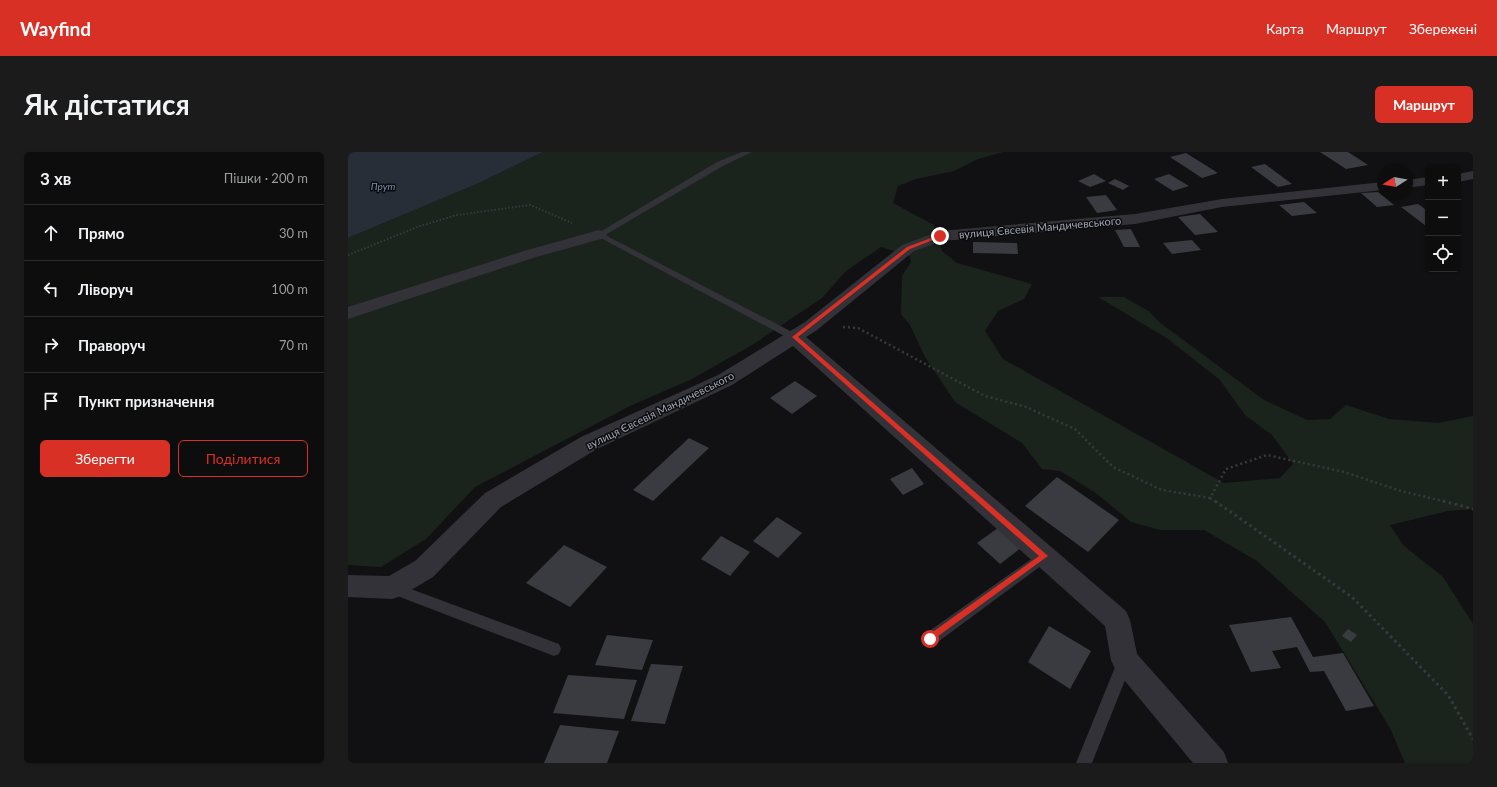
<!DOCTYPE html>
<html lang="uk">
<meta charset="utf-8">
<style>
:root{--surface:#0d0d0e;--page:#1b1b1c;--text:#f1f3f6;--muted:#9a9c9e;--line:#2d2d2e;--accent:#d93025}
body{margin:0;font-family:Lato,sans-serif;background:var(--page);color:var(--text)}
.controls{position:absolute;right:12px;top:12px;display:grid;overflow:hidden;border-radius:6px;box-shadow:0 1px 3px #0004}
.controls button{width:36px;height:36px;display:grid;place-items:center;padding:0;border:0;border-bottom:1px solid var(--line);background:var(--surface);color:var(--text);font:20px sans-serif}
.compass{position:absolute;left:1029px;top:12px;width:36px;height:36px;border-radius:50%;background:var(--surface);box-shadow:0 1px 3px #0004;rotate:259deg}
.stop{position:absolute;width:12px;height:12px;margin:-9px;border:3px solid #d93025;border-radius:50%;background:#fff}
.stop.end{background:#d93025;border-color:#fff;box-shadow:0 1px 4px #0008}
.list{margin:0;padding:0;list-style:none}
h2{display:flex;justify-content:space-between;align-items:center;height:52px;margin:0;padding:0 16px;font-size:17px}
h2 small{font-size:13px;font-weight:400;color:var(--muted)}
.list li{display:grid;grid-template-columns:26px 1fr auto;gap:12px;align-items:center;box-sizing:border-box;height:56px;padding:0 16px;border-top:1px solid var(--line)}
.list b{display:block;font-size:15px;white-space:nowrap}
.list em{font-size:13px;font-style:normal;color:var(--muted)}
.actions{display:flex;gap:8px;padding:12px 16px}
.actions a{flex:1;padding:9px 0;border:1px solid var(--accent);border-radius:6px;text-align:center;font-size:14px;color:var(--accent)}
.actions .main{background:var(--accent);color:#fff}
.icon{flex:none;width:22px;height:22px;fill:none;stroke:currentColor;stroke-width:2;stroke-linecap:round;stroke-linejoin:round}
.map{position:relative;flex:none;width:1125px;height:611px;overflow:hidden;border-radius:6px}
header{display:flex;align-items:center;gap:24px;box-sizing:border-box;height:56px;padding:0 20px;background:var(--accent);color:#fff}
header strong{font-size:19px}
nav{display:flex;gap:22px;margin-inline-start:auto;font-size:14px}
.intro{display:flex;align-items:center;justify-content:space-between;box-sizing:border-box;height:96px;padding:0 24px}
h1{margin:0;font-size:28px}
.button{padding:10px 18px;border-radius:6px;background:var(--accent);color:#fff;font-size:14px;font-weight:700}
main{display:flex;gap:24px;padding:0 24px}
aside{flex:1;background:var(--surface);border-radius:6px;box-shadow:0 1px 3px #0004}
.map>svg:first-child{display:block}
</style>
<header>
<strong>Wayfind</strong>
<nav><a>Карта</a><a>Маршрут</a><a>Збережені</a></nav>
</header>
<div class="intro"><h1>Як дістатися</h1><a class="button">Маршрут</a></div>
<main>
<aside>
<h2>3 хв<small>Пішки · 200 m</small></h2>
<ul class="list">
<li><svg class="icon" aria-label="ahead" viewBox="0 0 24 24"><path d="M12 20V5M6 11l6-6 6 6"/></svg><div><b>Прямо</b></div><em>30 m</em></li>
<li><svg class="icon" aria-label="left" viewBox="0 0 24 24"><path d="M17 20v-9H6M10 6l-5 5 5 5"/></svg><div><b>Ліворуч</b></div><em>100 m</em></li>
<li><svg class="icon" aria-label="right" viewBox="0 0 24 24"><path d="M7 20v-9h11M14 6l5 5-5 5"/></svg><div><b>Праворуч</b></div><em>70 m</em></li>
<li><svg class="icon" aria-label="arrive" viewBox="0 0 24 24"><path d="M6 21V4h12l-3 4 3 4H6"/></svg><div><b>Пункт призначення</b></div></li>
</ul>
<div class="actions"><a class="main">Зберегти</a><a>Поділитися</a></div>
</aside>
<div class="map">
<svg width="1125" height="611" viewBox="0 0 1125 611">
<rect width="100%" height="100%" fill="#111113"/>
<polygon fill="#1b231d" points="195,0 655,0 630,7 606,19 568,27 550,34 545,51 586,73 594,99 609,111 684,132 676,147 650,159 637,179 655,207 876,331 932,326 945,312 924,283 897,263 872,228 820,187 750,145 776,145 802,160 811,170 916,248 959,268 982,267 998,253 1041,267 1090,271 1125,264 1125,357 1100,359 1042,373 1055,393 1095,425 1125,472 1125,611 1057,611 1042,576 977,470 909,409 856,378 812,378 783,370 748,341 712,319 694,317 674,291 607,250 577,205 562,173 553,162 554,124 563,110 562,104 533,95 498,119 474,146 404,193 344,227 282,254 127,335 78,387 33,415 0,413 0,86 131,31"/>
<polygon fill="#272e37" points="0,0 195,0 131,31 0,86"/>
<g fill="#3a3b40">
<polygon points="972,0 1000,0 1020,13 998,17"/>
<polygon points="838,1 870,21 854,26 822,5"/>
<polygon points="917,12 944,32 930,35 903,15"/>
<polygon points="746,22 758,29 742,35 730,29"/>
<polygon points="821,22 841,34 825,39 806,27"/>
<polygon points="767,27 781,34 775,38 760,31"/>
<polygon points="1030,40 1046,53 1029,55 1013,41"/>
<polygon points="758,43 769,58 749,61 738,45"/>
<polygon points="956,50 969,61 944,64 931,53"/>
<polygon points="1070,52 1080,59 1080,73 1078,74 1053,55"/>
<polygon points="852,62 870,80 847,83 830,65"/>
<polygon points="783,77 792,95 776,95 767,78"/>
<polygon points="844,88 853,98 824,102 815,91"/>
<polygon points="625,90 669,91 670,102 625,101"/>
<polygon points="447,229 469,244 444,262 422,246"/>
<polygon points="341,286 361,296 305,349 285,338"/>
<polygon points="564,316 576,332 555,343 542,327"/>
<polygon points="709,325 771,368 740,400 677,354"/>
<polygon points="429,365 454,381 430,406 405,389"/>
<polygon points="650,376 673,396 652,412 629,391"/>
<polygon points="373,384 402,400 382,424 353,407"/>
<polygon points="216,393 259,415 222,455 178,431"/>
<polygon points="943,465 965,505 995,501 1026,554 998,559 976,519 962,520 949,495 924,499 933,516 903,520 881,473"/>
<polygon points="701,474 743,499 722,537 680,510"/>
<polygon points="1000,477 1009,483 1003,490 994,484"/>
<polygon points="259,483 305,488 294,518 247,513"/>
<polygon points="303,512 335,514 317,572 283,569"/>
<polygon points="220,523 289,528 276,567 205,561"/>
<polygon points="212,573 271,579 259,611 196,611"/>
</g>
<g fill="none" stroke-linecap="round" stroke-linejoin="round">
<polyline stroke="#38393f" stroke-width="2" stroke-dasharray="1.5 2" stroke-linecap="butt" points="0,103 72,74 109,63 182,53 224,71"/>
<g stroke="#38393f" stroke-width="2.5" stroke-dasharray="2 3" stroke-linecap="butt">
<polyline points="495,175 510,176 637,244 678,255 727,277 765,315 814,338 862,346 878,317 919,303 996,320 1053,339 1099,350"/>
<polyline points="862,346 868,350"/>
</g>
<g stroke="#38393f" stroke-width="3" stroke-dasharray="2.5 3.5" stroke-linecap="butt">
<polyline points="867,349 1004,445 1100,543 1125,587"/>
<polyline points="1095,349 1125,357"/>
</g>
<g fill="#323238" fill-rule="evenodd">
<polygon points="394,0 404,0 375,14 257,83 450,183 451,185 450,187 442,187 247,83 369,10"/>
<polygon points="696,398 701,400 703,404 701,408 587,492 582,494 577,492 575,487 577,482"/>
<polygon points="44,430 211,492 213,497 211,502 206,504 39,440 37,436 39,432"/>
<polygon points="777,501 782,503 785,508 744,611 728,611 772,503"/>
</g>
<g fill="#323238" fill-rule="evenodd">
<polygon points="1125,19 1125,27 1110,30 1110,22"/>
<polygon points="1080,25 1080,33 1059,36 1059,28"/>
<polygon points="1035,30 1035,38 874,55 787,72 595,89 566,99 469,178 458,185 778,459 782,468 789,502 876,600 880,611 845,611 767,517 763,508 757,474 445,194 384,233 249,297 153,355 85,425 53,444 44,447 0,445 0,423 41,424 67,409 137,341 233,285 370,223 457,170 554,93 592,79 787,62 874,47"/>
<polygon points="251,78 257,80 259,83 257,86 188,105 0,167 0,155 176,99"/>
</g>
</g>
<polygon fill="#d93025" points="591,83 595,84 562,97 450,185 700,404 582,490 579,489 579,484 691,404 444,185 559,95"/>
<g text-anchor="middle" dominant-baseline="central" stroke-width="3" stroke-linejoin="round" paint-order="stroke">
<g font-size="10" font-style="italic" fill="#758eb3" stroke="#0c0c0e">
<text x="35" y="34">Прут</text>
</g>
<g font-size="11" fill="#a1a5b4" stroke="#0c0c0e">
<text transform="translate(692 75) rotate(-5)">вулиця Євсевія Мандичевського</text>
<text transform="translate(312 258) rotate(-26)">вулиця Євсевія Мандичевського</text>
</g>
</g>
</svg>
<div class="controls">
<button>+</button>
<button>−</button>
<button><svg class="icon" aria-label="locate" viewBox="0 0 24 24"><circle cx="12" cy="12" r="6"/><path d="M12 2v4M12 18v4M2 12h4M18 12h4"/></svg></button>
</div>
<svg class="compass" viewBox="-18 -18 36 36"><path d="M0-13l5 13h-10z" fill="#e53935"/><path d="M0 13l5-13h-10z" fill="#9a9c9e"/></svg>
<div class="stop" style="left:582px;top:487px"></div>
<div class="stop end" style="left:592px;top:84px"></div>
</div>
</main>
